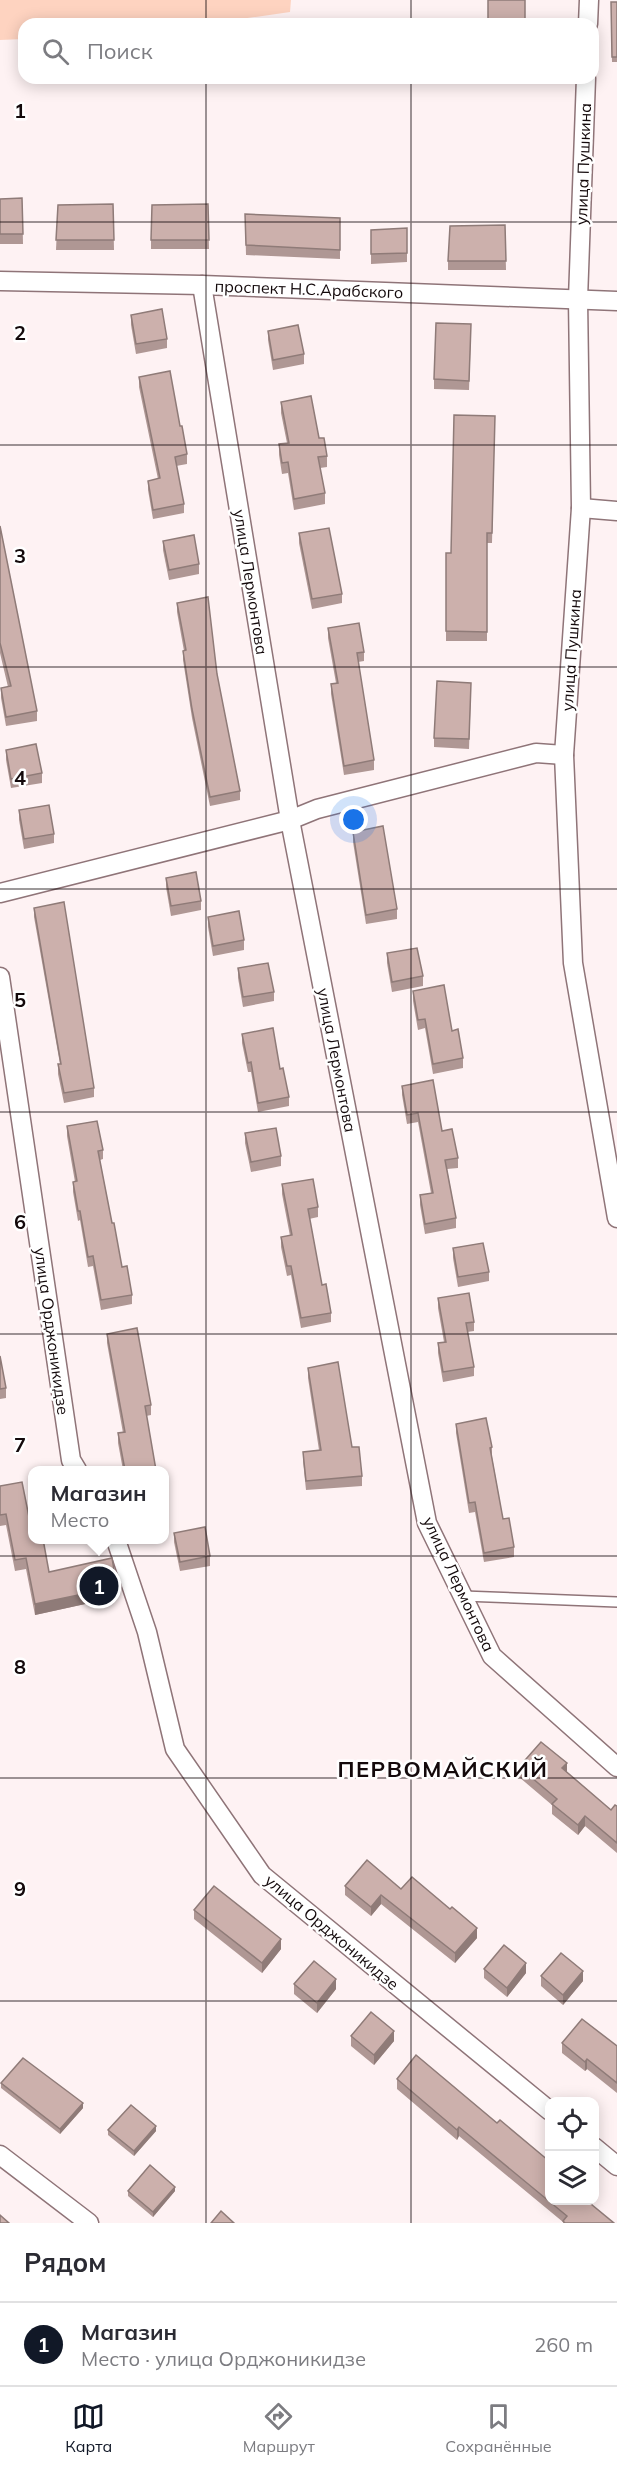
<!DOCTYPE html>
<html lang="ru">
<meta charset="utf-8">
<style>
:root{--surface:#fff;--page:#f2f2f3;--text:#2b2b33;--muted:#7c7c81;--line:#e1e1e2;--accent:#111827}
body{margin:0;font-family:Mulish,sans-serif;background:var(--page);color:var(--text)}
.controls{position:absolute;right:18px;bottom:18px;display:grid;overflow:hidden;border-radius:12px;box-shadow:0 3px 15px #0003}
.controls button{width:54px;height:54px;display:grid;place-items:center;padding:0;border:0;border-bottom:2px solid var(--line);background:var(--surface);color:var(--text);font:30px sans-serif}
.you{position:absolute;left:354px;top:820px;width:21px;height:21px;margin:-15px;border:4px solid #fff;border-radius:50%;background:#1a73e8;box-shadow:0 0 0 9px #1a73e833}
.badge{display:grid;place-items:center;width:39px;height:39px;border-radius:50%;background:var(--accent);color:#fff;font-size:20px;font-weight:700}
.pin{position:absolute;translate:-50% -50%;border:3px solid #fff;box-shadow:0 2px 6px #0006}
.popup{position:absolute;left:28px;top:1466px;width:141px;height:78px;box-sizing:border-box;display:grid;place-content:center;border-radius:12px;background:var(--surface);filter:drop-shadow(0 2px 4px #0005);font-size:20px;white-space:nowrap;color:var(--muted)}
.popup b{font-size:22px;color:var(--text)}
.popup::after{content:'';position:absolute;left:50%;top:100%;margin-left:-12px;border:12px solid transparent;border-top-color:var(--surface)}
.list{margin:0;padding:0;list-style:none}
h2{display:flex;justify-content:space-between;align-items:center;height:78px;margin:0;padding:0 24px;font-size:26px}
h2 small{font-size:20px;font-weight:400;color:var(--muted)}
.list li{display:grid;grid-template-columns:39px 1fr auto;gap:18px;align-items:center;box-sizing:border-box;height:84px;padding:0 24px;border-top:2px solid var(--line)}
.list b{display:block;font-size:22px;white-space:nowrap}
.list p{margin:0;font-size:20px;white-space:nowrap;color:var(--muted)}
.list em{font-size:20px;font-style:normal;color:var(--muted)}
.icon{flex:none;width:33px;height:33px;fill:none;stroke:currentColor;stroke-width:2;stroke-linecap:round;stroke-linejoin:round}
.map{position:relative;flex:none;width:617px;height:2223px;overflow:hidden}
.search{position:absolute;background:var(--surface);box-shadow:0 3px 15px #0003;left:18px;right:18px;top:18px;height:66px;display:flex;align-items:center;gap:15px;box-sizing:border-box;padding:0 21px;border-radius:18px;color:var(--muted);font-size:22px}
.sheet{height:162px;background:var(--surface)}
nav{display:flex;justify-content:space-around;align-items:center;box-sizing:border-box;height:84px;border-top:2px solid var(--line);background:var(--surface);font-size:16px;color:var(--muted)}
nav a{display:grid;justify-items:center;gap:3px}
nav .on{color:var(--accent)}
.map>svg:first-child{display:block}
</style>
<div class="map">
<svg width="617" height="2223" viewBox="0 0 617 2223">
<rect width="100%" height="100%" fill="#fef2f3"/>
<polygon fill="#fed3c0" points="0,0 291,0 290,12 206,24 24,24 24,39 0,40"/>
<g fill="none" stroke-linecap="round" stroke-linejoin="round">
<defs>
<polyline id="lane" points="463,1596 617,1602"/>
<g id="street">
<polyline points="588,24 589,0"/>
<polyline points="586,78 578,299 581,508 564,755 573,963 617,1218"/>
<polyline points="0,281 202,285 617,301"/>
<polyline points="202,285 290,820 427,1523 492,1656 617,1767"/>
<polyline points="581,508 617,511"/>
<polyline points="0,893 290,820 317,809 536,753 564,755"/>
<polyline points="0,977 71,1460 77,1470"/>
<polyline points="116,1540 147,1632 175,1749 262,1875 550,2111"/>
<polyline points="594,2147 617,2166"/>
<polyline points="0,2155 89,2223"/>
</g>
</defs>
<use href="#lane" stroke="#8f7478" stroke-width="12"/>
<use href="#street" stroke="#8f7478" stroke-width="21"/>
<use href="#lane" stroke="#fff" stroke-width="9"/>
<use href="#street" stroke="#fff" stroke-width="18"/>
</g>
<g fill="#af9794">
<polygon points="611,2 617,2 617,62 612,62"/>
<polygon points="22,198 23,244 0,244 0,199"/>
<polygon points="113,204 114,250 56,250 58,205"/>
<polygon points="208,204 209,249 151,249 151,240"/>
<polygon points="245,214 340,218 340,259 246,255"/>
<polygon points="505,225 506,270 448,270 448,261"/>
<polygon points="407,228 407,262 371,264 371,230"/>
<polygon points="131,315 167,339 167,348 136,354 131,325"/>
<polygon points="268,331 304,354 304,364 273,370 268,340"/>
<polygon points="471,334 469,390 434,389 434,379"/>
<polygon points="139,377 180,426 187,454 187,464 176,466 184,504 184,513 153,519 148,490 148,481 158,479 139,387"/>
<polygon points="281,402 319,438 327,456 327,467 320,468 325,493 325,504 294,510 288,473 282,474 279,455 279,444 287,443 281,413"/>
<polygon points="495,416 492,543 487,543 487,641 446,641 446,553 451,553"/>
<polygon points="0,526 37,711 37,721 6,726 1,698 1,688 8,687 0,653"/>
<polygon points="299,533 342,594 342,603 312,609 299,543"/>
<polygon points="163,541 199,564 199,574 169,580 163,550"/>
<polygon points="177,603 217,674 240,791 240,800 210,806 192,718 183,660 183,651 184,651 177,612"/>
<polygon points="328,628 364,652 364,661 358,662 374,760 374,770 344,775 331,694 331,684 336,683 328,638"/>
<polygon points="471,692 469,749 434,747 434,738"/>
<polygon points="6,750 42,773 42,783 11,788 6,760"/>
<polygon points="19,810 54,834 54,843 24,849 19,820"/>
<polygon points="353,832 397,909 397,919 366,924 353,842"/>
<polygon points="166,878 201,901 201,910 171,916 166,887"/>
<polygon points="34,908 94,1088 94,1097 64,1103 58,1074 58,1064 60,1064 34,917"/>
<polygon points="208,917 244,940 244,950 213,956 208,927"/>
<polygon points="387,953 423,976 423,986 392,992 387,963"/>
<polygon points="238,968 274,992 274,1001 243,1007 238,978"/>
<polygon points="413,991 452,1031 463,1058 463,1068 433,1074 425,1028 418,1030 413,1001"/>
<polygon points="242,1034 280,1069 289,1097 289,1106 258,1112 251,1072 248,1072 242,1043"/>
<polygon points="402,1086 442,1131 458,1158 458,1168 447,1169 456,1218 456,1228 425,1234 420,1205 420,1195 431,1193 418,1122 407,1124 402,1095"/>
<polygon points="67,1126 103,1150 103,1159 100,1160 112,1223 122,1267 132,1295 132,1304 101,1310 93,1266 88,1267 80,1220 78,1221 73,1192 73,1182 75,1182 67,1136"/>
<polygon points="245,1133 281,1156 281,1166 251,1172 245,1143"/>
<polygon points="282,1184 318,1207 318,1217 309,1219 322,1285 331,1313 331,1322 301,1328 291,1275 287,1276 281,1247 281,1237 290,1236 282,1194"/>
<polygon points="453,1248 489,1272 489,1281 458,1287 453,1258"/>
<polygon points="438,1298 474,1322 474,1331 467,1332 474,1367 474,1376 443,1382 438,1353 438,1343 444,1342 438,1308"/>
<polygon points="107,1334 151,1405 151,1415 146,1416 156,1470 123,1470 118,1443 118,1433 123,1433 107,1343"/>
<polygon points="0,1356 6,1388 6,1398 0,1399"/>
<polygon points="308,1368 352,1447 362,1476 362,1486 306,1490 303,1461 303,1452 319,1450 308,1378"/>
<polygon points="456,1424 492,1447 492,1457 503,1519 514,1547 514,1557 484,1562 475,1512 469,1513 456,1433"/>
<polygon points="0,1486 31,1527 49,1572 117,1597 35,1615 26,1569 15,1571 6,1525 0,1526"/>
<polygon points="174,1533 210,1556 210,1566 180,1571 174,1542"/>
<polygon points="519,1767 567,1772 611,1810 617,1806 617,1853 585,1826 578,1835 552,1814 552,1805 519,1777"/>
<polygon points="345,1886 401,1889 477,1938 455,1963 381,1904 371,1916 345,1895"/>
<polygon points="194,1910 281,1949 262,1973 194,1919"/>
<polygon points="484,1969 526,1973 507,1997 484,1978"/>
<polygon points="541,1976 583,1981 563,2005 541,1986"/>
<polygon points="294,1984 336,1989 317,2013 294,1994"/>
<polygon points="351,2036 394,2041 374,2065 351,2046"/>
<polygon points="562,2043 617,2046 617,2093 587,2069 585,2071 562,2053"/>
<polygon points="416,2055 549,2200 614,2223 563,2223 563,2222 459,2136 457,2140 397,2089 397,2079"/>
<polygon points="1,2083 83,2108 60,2134 1,2088"/>
<polygon points="108,2130 156,2131 134,2156 108,2135"/>
<polygon points="128,2191 175,2191 153,2217 128,2196"/>
</g>
<g fill="#8f7b78">
<polygon points="117,1587 117,1597 35,1615 35,1604"/>
<polygon points="567,1763 567,1773 562,1768"/>
<polygon points="585,1816 585,1826 578,1835 578,1825"/>
<polygon points="381,1895 381,1904 371,1916 371,1907"/>
<polygon points="477,1928 477,1938 455,1963 455,1953"/>
<polygon points="281,1939 281,1949 262,1973 262,1963"/>
<polygon points="526,1963 526,1973 507,1997 507,1988"/>
<polygon points="583,1971 583,1981 563,2005 563,1995"/>
<polygon points="336,1979 336,1989 317,2013 317,2003"/>
<polygon points="394,2031 394,2041 374,2065 374,2055"/>
<polygon points="587,2059 587,2069 585,2071 585,2062"/>
<polygon points="83,2103 83,2108 60,2134 60,2129"/>
<polygon points="156,2126 156,2131 134,2156 134,2151"/>
<polygon points="459,2127 459,2136 457,2140 457,2130"/>
<polygon points="175,2187 175,2191 153,2217 153,2212"/>
</g>
<g fill="#ccb0ac" stroke="#8f7b78" stroke-width="1.5">
<rect x="488" y="0" width="37" height="24"/>
<polygon points="611,2 617,2 617,57 612,57"/>
<polygon points="22,198 23,234 0,234 0,199"/>
<polygon points="113,204 114,240 56,240 58,205"/>
<polygon points="208,204 209,240 151,240 152,205"/>
<polygon points="245,214 340,218 340,250 246,245"/>
<polygon points="505,225 506,261 448,261 450,226"/>
<polygon points="407,228 407,253 371,254 371,230"/>
<polygon points="162,309 167,339 136,344 131,315"/>
<polygon points="436,323 471,324 469,381 434,379"/>
<polygon points="298,325 304,354 273,360 268,331"/>
<polygon points="170,371 180,426 182,426 187,454 175,457 184,504 153,510 148,481 160,478 139,377"/>
<polygon points="311,396 319,438 324,438 327,456 318,457 325,493 294,499 288,462 282,463 279,444 289,443 281,402"/>
<polygon points="454,415 495,416 492,533 487,533 487,632 446,631 446,553 451,553"/>
<polygon points="0,526 37,711 6,717 1,688 11,686 0,643"/>
<polygon points="329,528 342,594 312,599 299,533"/>
<polygon points="194,535 199,564 169,570 163,541"/>
<polygon points="208,597 217,674 240,791 210,797 192,709 183,651 186,650 177,603"/>
<polygon points="359,623 364,652 357,653 374,760 344,766 331,684 338,683 328,628"/>
<polygon points="437,681 471,683 469,739 434,738"/>
<polygon points="36,744 42,773 11,779 6,750"/>
<polygon points="49,805 54,834 24,839 19,810"/>
<polygon points="383,826 397,909 366,915 353,832"/>
<polygon points="196,872 201,901 171,906 166,878"/>
<polygon points="64,902 94,1088 64,1093 58,1064 61,1064 34,908"/>
<polygon points="239,911 244,940 213,946 208,917"/>
<polygon points="417,948 423,976 392,982 387,953"/>
<polygon points="268,963 274,992 243,997 238,968"/>
<polygon points="444,985 452,1031 458,1029 463,1058 433,1064 425,1019 418,1020 413,991"/>
<polygon points="273,1028 280,1069 283,1068 289,1097 258,1103 251,1062 248,1063 242,1034"/>
<polygon points="433,1080 442,1131 452,1129 458,1158 445,1160 456,1218 425,1224 420,1195 433,1193 418,1113 407,1115 402,1086"/>
<polygon points="97,1121 103,1150 98,1151 112,1223 114,1223 122,1267 127,1266 132,1295 101,1300 93,1256 88,1257 80,1211 78,1211 73,1182 77,1181 67,1126"/>
<polygon points="276,1128 281,1156 251,1162 245,1133"/>
<polygon points="313,1179 318,1207 308,1209 322,1285 326,1284 331,1313 301,1318 291,1266 287,1266 281,1237 292,1235 282,1184"/>
<polygon points="483,1243 489,1272 458,1277 453,1248"/>
<polygon points="469,1293 474,1322 466,1323 474,1367 443,1372 438,1343 446,1342 438,1298"/>
<polygon points="137,1328 151,1405 145,1406 156,1470 125,1470 118,1433 125,1432 107,1334"/>
<polygon points="0,1356 6,1388 0,1389"/>
<polygon points="338,1362 352,1447 359,1447 362,1476 306,1481 303,1452 321,1450 308,1368"/>
<polygon points="486,1418 492,1447 490,1448 503,1519 509,1518 514,1547 484,1553 475,1502 469,1503 456,1424"/>
<polygon points="22,1482 31,1527 33,1527 33,1539 43,1539 49,1572 112,1558 117,1587 35,1604 26,1558 15,1560 6,1514 0,1515 0,1486"/>
<polygon points="205,1527 210,1556 180,1562 174,1533"/>
<polygon points="541,1742 567,1763 562,1768 611,1810 615,1805 617,1806 617,1843 585,1816 578,1825 552,1804 557,1799 519,1767"/>
<polygon points="367,1860 401,1889 412,1877 450,1909 452,1907 477,1928 455,1953 381,1895 371,1907 345,1886"/>
<polygon points="214,1886 281,1939 262,1963 194,1910"/>
<polygon points="504,1945 526,1963 507,1988 484,1969"/>
<polygon points="561,1953 583,1971 563,1995 541,1976"/>
<polygon points="314,1961 336,1979 317,2003 294,1984"/>
<polygon points="371,2012 394,2031 374,2055 351,2036"/>
<polygon points="582,2019 617,2046 617,2083 587,2059 585,2062 562,2043"/>
<polygon points="416,2055 497,2123 500,2120 549,2161 549,2200 586,2200 614,2223 565,2223 563,2221 567,2216 459,2127 457,2130 397,2079"/>
<polygon points="23,2058 83,2103 60,2129 1,2083"/>
<polygon points="131,2105 156,2126 134,2151 108,2130"/>
<polygon points="150,2165 175,2187 153,2212 128,2191"/>
<polygon points="221,2211 234,2223 211,2223"/>
<polygon points="0,2215 9,2223 0,2223"/>
</g>
<path fill="none" stroke="#13090b" stroke-width="1.5" stroke-opacity="0.55" d="M206,0V24M411,0V24M206,78V2223M411,78V2223M0,222H617M0,445H617M0,667H617M0,889H617M0,1112H617M0,1334H617M0,1556H617M0,1778H617M0,2001H617"/>
<g text-anchor="middle" dominant-baseline="central" stroke-width="5" stroke-linejoin="round" paint-order="stroke">
<g font-size="16" fill="#13090b" stroke="#fff">
<text transform="translate(583 164) rotate(-88)">улица Пушкина</text>
<text transform="translate(309 289) rotate(2)">проспект Н.С.Арабского</text>
<text transform="translate(251 582) rotate(81)">улица Лермонтова</text>
<text transform="translate(571 650) rotate(-86)">улица Пушкина</text>
<text transform="translate(337 1060) rotate(79)">улица Лермонтова</text>
<text transform="translate(52 1331) rotate(82)">улица Орджоникидзе</text>
<text transform="translate(459 1584) rotate(65)">улица Лермонтова</text>
<text transform="translate(332 1932) rotate(40)">улица Орджоникидзе</text>
</g>
<g font-size="22" font-weight="bold" letter-spacing="1.5" fill="#13090b" stroke="#fff">
<text x="443" y="1769">ПЕРВОМАЙСКИЙ</text>
</g>
</g>
<g font-size="20" text-anchor="middle" font-weight="bold" fill="#13090b" stroke="#fff" stroke-width="5" stroke-linejoin="round" paint-order="stroke">
<text x="20" y="118">1</text>
<text x="20" y="340">2</text>
<text x="20" y="563">3</text>
<text x="20" y="785">4</text>
<text x="20" y="1007">5</text>
<text x="20" y="1229">6</text>
<text x="20" y="1452">7</text>
<text x="20" y="1674">8</text>
<text x="20" y="1896">9</text>
</g>
</svg>
<div class="controls">
<button><svg class="icon" aria-label="locate" viewBox="0 0 24 24"><circle cx="12" cy="12" r="6"/><path d="M12 2v4M12 18v4M2 12h4M18 12h4"/></svg></button>
<button><svg class="icon" aria-label="layers" viewBox="0 0 24 24"><path d="M12 4l9 5-9 5-9-5zM3 14l9 5 9-5"/></svg></button>
</div>
<div class="you"></div>
<div class="pin badge" style="left:99px;top:1586px">1</div>
<div class="popup"><b>Магазин</b>Место</div>
<div class="search"><svg class="icon" aria-label="search" viewBox="0 0 24 24"><circle cx="10" cy="10" r="6"/><path d="M15 15l6 6"/></svg>Поиск</div>
</div>
<section class="sheet">
<h2>Рядом<small></small></h2>
<ul class="list">
<li><span class="badge">1</span><div><b>Магазин</b><p>Место · улица Орджоникидзе</p></div><em>260 m</em></li>
</ul>
</section>
<nav>
<a class="on"><svg class="icon" aria-label="map" viewBox="0 0 24 24"><path d="M3 6l6-2 6 2 6-2v14l-6 2-6-2-6 2zM9 4v14M15 6v14"/></svg>Карта</a>
<a><svg class="icon" aria-label="directions" viewBox="0 0 24 24"><path d="M12 3l9 9-9 9-9-9zM9 14v-3h6M13 9l2 2-2 2"/></svg>Маршрут</a>
<a><svg class="icon" aria-label="saved" viewBox="0 0 24 24"><path d="M7 4h10v16l-5-4-5 4z"/></svg>Сохранённые</a>
</nav>
